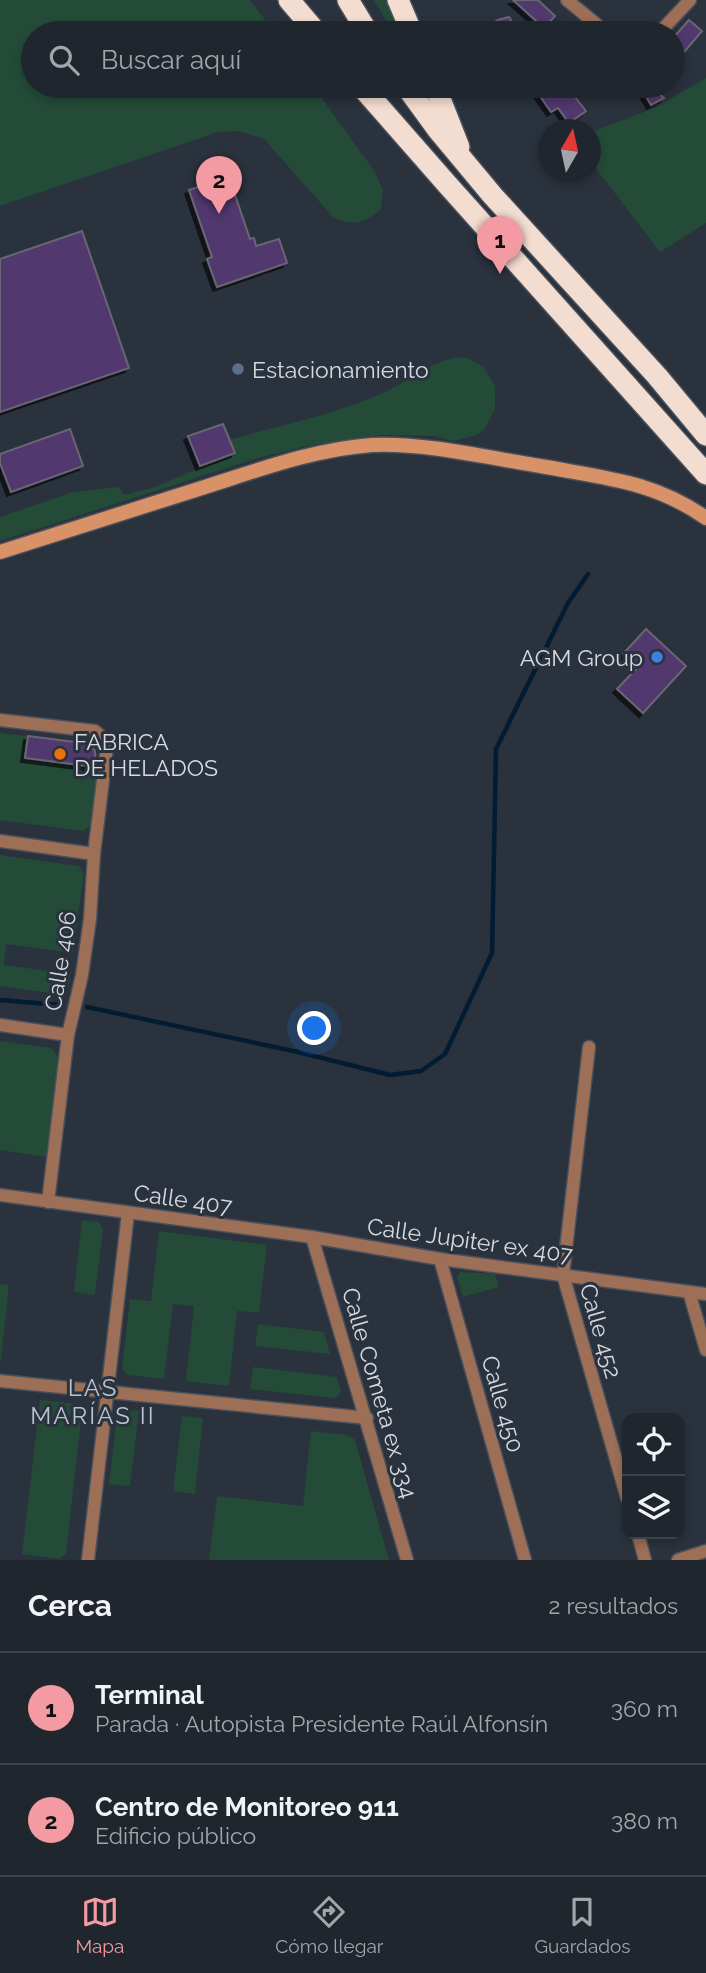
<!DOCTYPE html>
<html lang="es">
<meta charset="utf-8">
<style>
:root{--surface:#20262e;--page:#282e36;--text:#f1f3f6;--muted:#a2a5aa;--line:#3d434a;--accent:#f49aa2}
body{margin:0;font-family:Raleway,sans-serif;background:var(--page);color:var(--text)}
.controls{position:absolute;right:21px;bottom:21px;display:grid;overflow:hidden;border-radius:14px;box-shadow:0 4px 10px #0003}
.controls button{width:63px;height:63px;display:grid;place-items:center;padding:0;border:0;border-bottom:2px solid var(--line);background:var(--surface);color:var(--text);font:35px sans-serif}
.compass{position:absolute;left:538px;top:119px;width:63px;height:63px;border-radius:50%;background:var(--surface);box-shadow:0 4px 10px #0003;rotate:9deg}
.you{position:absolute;left:315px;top:1029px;width:24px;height:24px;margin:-18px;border:5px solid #fff;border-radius:50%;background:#1a73e8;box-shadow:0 0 0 10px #1a73e833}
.badge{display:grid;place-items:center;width:46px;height:46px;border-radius:50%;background:var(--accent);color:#111;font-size:23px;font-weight:700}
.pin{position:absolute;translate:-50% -58px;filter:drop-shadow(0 2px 4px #0008)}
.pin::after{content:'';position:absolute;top:37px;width:24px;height:21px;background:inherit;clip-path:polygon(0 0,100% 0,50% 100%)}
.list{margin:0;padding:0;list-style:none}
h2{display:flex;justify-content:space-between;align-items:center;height:91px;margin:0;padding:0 28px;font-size:30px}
h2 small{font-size:23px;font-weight:400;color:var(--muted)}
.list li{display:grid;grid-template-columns:46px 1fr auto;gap:21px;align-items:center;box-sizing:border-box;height:112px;padding:0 28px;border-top:2px solid var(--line)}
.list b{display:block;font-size:26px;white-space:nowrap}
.list p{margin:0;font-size:23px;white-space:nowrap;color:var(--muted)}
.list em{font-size:23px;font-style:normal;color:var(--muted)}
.icon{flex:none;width:38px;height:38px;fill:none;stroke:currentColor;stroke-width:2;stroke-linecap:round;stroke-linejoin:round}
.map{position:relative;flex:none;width:706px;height:1560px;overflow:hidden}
.search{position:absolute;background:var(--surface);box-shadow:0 4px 10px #0003;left:21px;right:21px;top:21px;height:77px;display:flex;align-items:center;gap:18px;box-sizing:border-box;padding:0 24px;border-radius:38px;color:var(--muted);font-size:26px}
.sheet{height:315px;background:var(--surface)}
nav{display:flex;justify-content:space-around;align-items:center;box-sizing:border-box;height:98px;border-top:2px solid var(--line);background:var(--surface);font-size:19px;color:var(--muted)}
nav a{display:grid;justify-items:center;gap:4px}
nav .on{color:var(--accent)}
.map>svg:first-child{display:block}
</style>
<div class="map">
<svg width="706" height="1560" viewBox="0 0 706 1560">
<defs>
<filter id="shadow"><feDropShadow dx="-4" dy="4" stdDeviation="0" flood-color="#0009"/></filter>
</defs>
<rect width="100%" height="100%" fill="#2a323d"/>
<g fill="#234b38">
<path d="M0,0H250L275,33H33V86H313L375,172L383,190L381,209C364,224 352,227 332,216L264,139L238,131L218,132L0,206Z"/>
<polygon points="374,0 389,0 402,33 393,33"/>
<polygon points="706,78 706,223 660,252 591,162 591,132 657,107"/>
<path d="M464,357L483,366L495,386V409L484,430L474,436L453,441L435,436L381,435L311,445L258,458L0,541V517L73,492L119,487L124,495L152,488L234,454L229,440C281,425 337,414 385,392C411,380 434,358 464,357Z"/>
<polygon points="0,733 28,736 25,758 98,768 90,826 83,831 0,820"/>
<polygon points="0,855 79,866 84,873 73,953 6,944 4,965 70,974 69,986 58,994 0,986"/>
<polygon points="0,1041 51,1048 59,1058 46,1157 0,1150"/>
<polygon points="82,1220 98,1222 103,1229 95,1295 74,1292"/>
<polygon points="159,1231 267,1245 259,1313 237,1311 229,1386 186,1381 194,1306 173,1304 164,1379 127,1375 122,1368 130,1299 151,1301"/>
<polygon points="460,1272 495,1274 499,1287 463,1297 457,1277"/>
<polygon points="0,1284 9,1285 1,1360 0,1360"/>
<polygon points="258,1324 324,1332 330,1354 255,1346"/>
<polygon points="253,1367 337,1377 341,1392 335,1398 250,1389"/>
<polygon points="40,1400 77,1404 82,1411 66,1554 59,1559 22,1554"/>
<polygon points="123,1409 139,1411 130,1486 109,1484 117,1415"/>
<polygon points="182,1416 203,1418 195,1494 173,1491"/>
<polygon points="311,1431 348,1435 355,1440 389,1560 209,1560 217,1496 303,1506"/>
</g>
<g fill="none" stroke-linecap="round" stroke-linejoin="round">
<g stroke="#021c33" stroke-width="4.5">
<polyline points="0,1000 60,1005"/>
<polyline points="87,1007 298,1052 390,1075 421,1071 445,1054 492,953 496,749 568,603 588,574"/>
</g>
</g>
<g fill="#51386e" stroke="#6a6573" stroke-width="2" filter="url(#shadow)">
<polygon points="513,0 538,0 555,16 544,28"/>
<polygon points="509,17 519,33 477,33 498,20"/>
<polygon points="689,20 702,31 673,65 673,38"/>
<polygon points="533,86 575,86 581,94 575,97 586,111 569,123 558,108 551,112"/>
<polygon points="640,86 651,86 664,98 651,105"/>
<polygon points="229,177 250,239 254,238 256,246 279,239 287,263 217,287 207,259 212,257 189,190"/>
<polygon points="82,231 129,368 0,412 0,259"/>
<polygon points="223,424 235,453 200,466 188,436"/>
<polygon points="70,429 83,466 11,492 0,463 0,454"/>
<polygon points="646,629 686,666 643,713 617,689 638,667 623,654"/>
<polygon points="28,736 90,744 95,751 96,767 25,758"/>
</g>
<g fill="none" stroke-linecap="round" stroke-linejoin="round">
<defs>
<g id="street">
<polyline points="567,0 607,33"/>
<polyline points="659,33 690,0"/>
<polyline points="0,720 95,731 104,739 107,747 94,854 90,919 82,975 68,1035 48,1202"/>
<polyline points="0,841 94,854"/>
<polyline points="0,1025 68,1035"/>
<polyline points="589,1047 563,1275 627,1498"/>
<polyline points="0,1195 312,1237 440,1259 706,1294"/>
<polyline points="312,1237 407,1560"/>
<polyline points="440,1259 525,1560"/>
<polyline points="689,1292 706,1350"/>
<polyline points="0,1381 367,1418"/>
<polyline points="638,1534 645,1560"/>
<polyline points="88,1560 128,1213"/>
<polyline points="678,1560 706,1551"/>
</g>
<path id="secondary" d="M0,552C69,530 138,508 208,486C261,469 316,449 372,445C424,442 494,459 546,467C606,478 655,482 706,518"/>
<g id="highway">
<polyline points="289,0 317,33"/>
<polyline points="348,0 368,33"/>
<polyline points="398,0 412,33"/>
<polyline points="361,86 446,183 706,474"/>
<polyline points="406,86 438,130 493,196 657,376 706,435"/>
<polyline points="435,86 459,147"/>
</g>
</defs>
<use href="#street" stroke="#49505b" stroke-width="15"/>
<use href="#secondary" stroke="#49505b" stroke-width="17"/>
<use href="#highway" stroke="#49505b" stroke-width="24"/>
<use href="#street" stroke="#9c6f56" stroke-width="12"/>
<use href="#secondary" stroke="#d99168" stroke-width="14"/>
<use href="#highway" stroke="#f3dcd0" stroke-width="21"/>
</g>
<circle fill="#5c6f8a" stroke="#2a323d" stroke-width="2.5" cx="238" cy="369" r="7"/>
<circle fill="#3f7fe0" stroke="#2a323d" stroke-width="2.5" cx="657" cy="657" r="7"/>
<circle fill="#e8710a" stroke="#2a323d" stroke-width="2.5" cx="60" cy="754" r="7"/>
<g text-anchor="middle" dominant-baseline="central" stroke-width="6" stroke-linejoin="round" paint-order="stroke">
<g font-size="23" fill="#d5dae1" stroke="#2a323d" text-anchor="start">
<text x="252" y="369">Estacionamiento</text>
<text x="643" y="657" text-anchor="end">AGM Group</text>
<text x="74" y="741">FABRICA<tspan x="74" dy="26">DE HELADOS</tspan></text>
</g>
<g font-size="23" fill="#d5dae1" stroke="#2a323d">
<text transform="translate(60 961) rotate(-81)">Calle 406</text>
<text transform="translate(183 1199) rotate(8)">Calle 407</text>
<text transform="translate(470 1240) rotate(8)">Calle Jupiter ex 407</text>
<text transform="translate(601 1331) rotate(74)">Calle 452</text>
<text transform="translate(380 1393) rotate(74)">Calle Cometa ex 334</text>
<text transform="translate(503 1404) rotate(74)">Calle 450</text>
</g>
<g font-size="24" letter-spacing="2" fill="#b8c2d0" stroke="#2a323d">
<text x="93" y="1387">LAS<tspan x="93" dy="28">MARÍAS II</tspan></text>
</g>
</g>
</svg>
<div class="controls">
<button><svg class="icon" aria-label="locate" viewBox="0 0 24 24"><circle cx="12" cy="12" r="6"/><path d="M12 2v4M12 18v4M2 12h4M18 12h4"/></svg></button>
<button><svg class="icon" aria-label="layers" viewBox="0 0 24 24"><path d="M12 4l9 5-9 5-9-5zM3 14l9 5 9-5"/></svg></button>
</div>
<svg class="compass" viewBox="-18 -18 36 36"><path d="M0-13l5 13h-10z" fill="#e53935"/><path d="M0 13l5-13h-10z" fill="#a2a5aa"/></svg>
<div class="you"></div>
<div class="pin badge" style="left:500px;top:274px">1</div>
<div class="pin badge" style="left:219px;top:214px">2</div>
<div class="search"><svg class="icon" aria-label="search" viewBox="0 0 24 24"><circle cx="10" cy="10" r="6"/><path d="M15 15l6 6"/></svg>Buscar aquí</div>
</div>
<section class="sheet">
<h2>Cerca<small>2 resultados</small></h2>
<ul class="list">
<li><span class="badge">1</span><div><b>Terminal</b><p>Parada · Autopista Presidente Raúl Alfonsín</p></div><em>360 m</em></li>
<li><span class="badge">2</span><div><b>Centro de Monitoreo 911</b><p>Edificio público</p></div><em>380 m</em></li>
</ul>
</section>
<nav>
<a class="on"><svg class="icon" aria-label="map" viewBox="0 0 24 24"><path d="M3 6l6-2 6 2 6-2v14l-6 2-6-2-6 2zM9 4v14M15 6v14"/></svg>Mapa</a>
<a><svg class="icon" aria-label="directions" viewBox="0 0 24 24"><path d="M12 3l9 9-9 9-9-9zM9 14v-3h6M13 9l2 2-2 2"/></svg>Cómo llegar</a>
<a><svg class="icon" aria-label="saved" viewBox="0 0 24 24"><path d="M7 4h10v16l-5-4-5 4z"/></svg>Guardados</a>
</nav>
